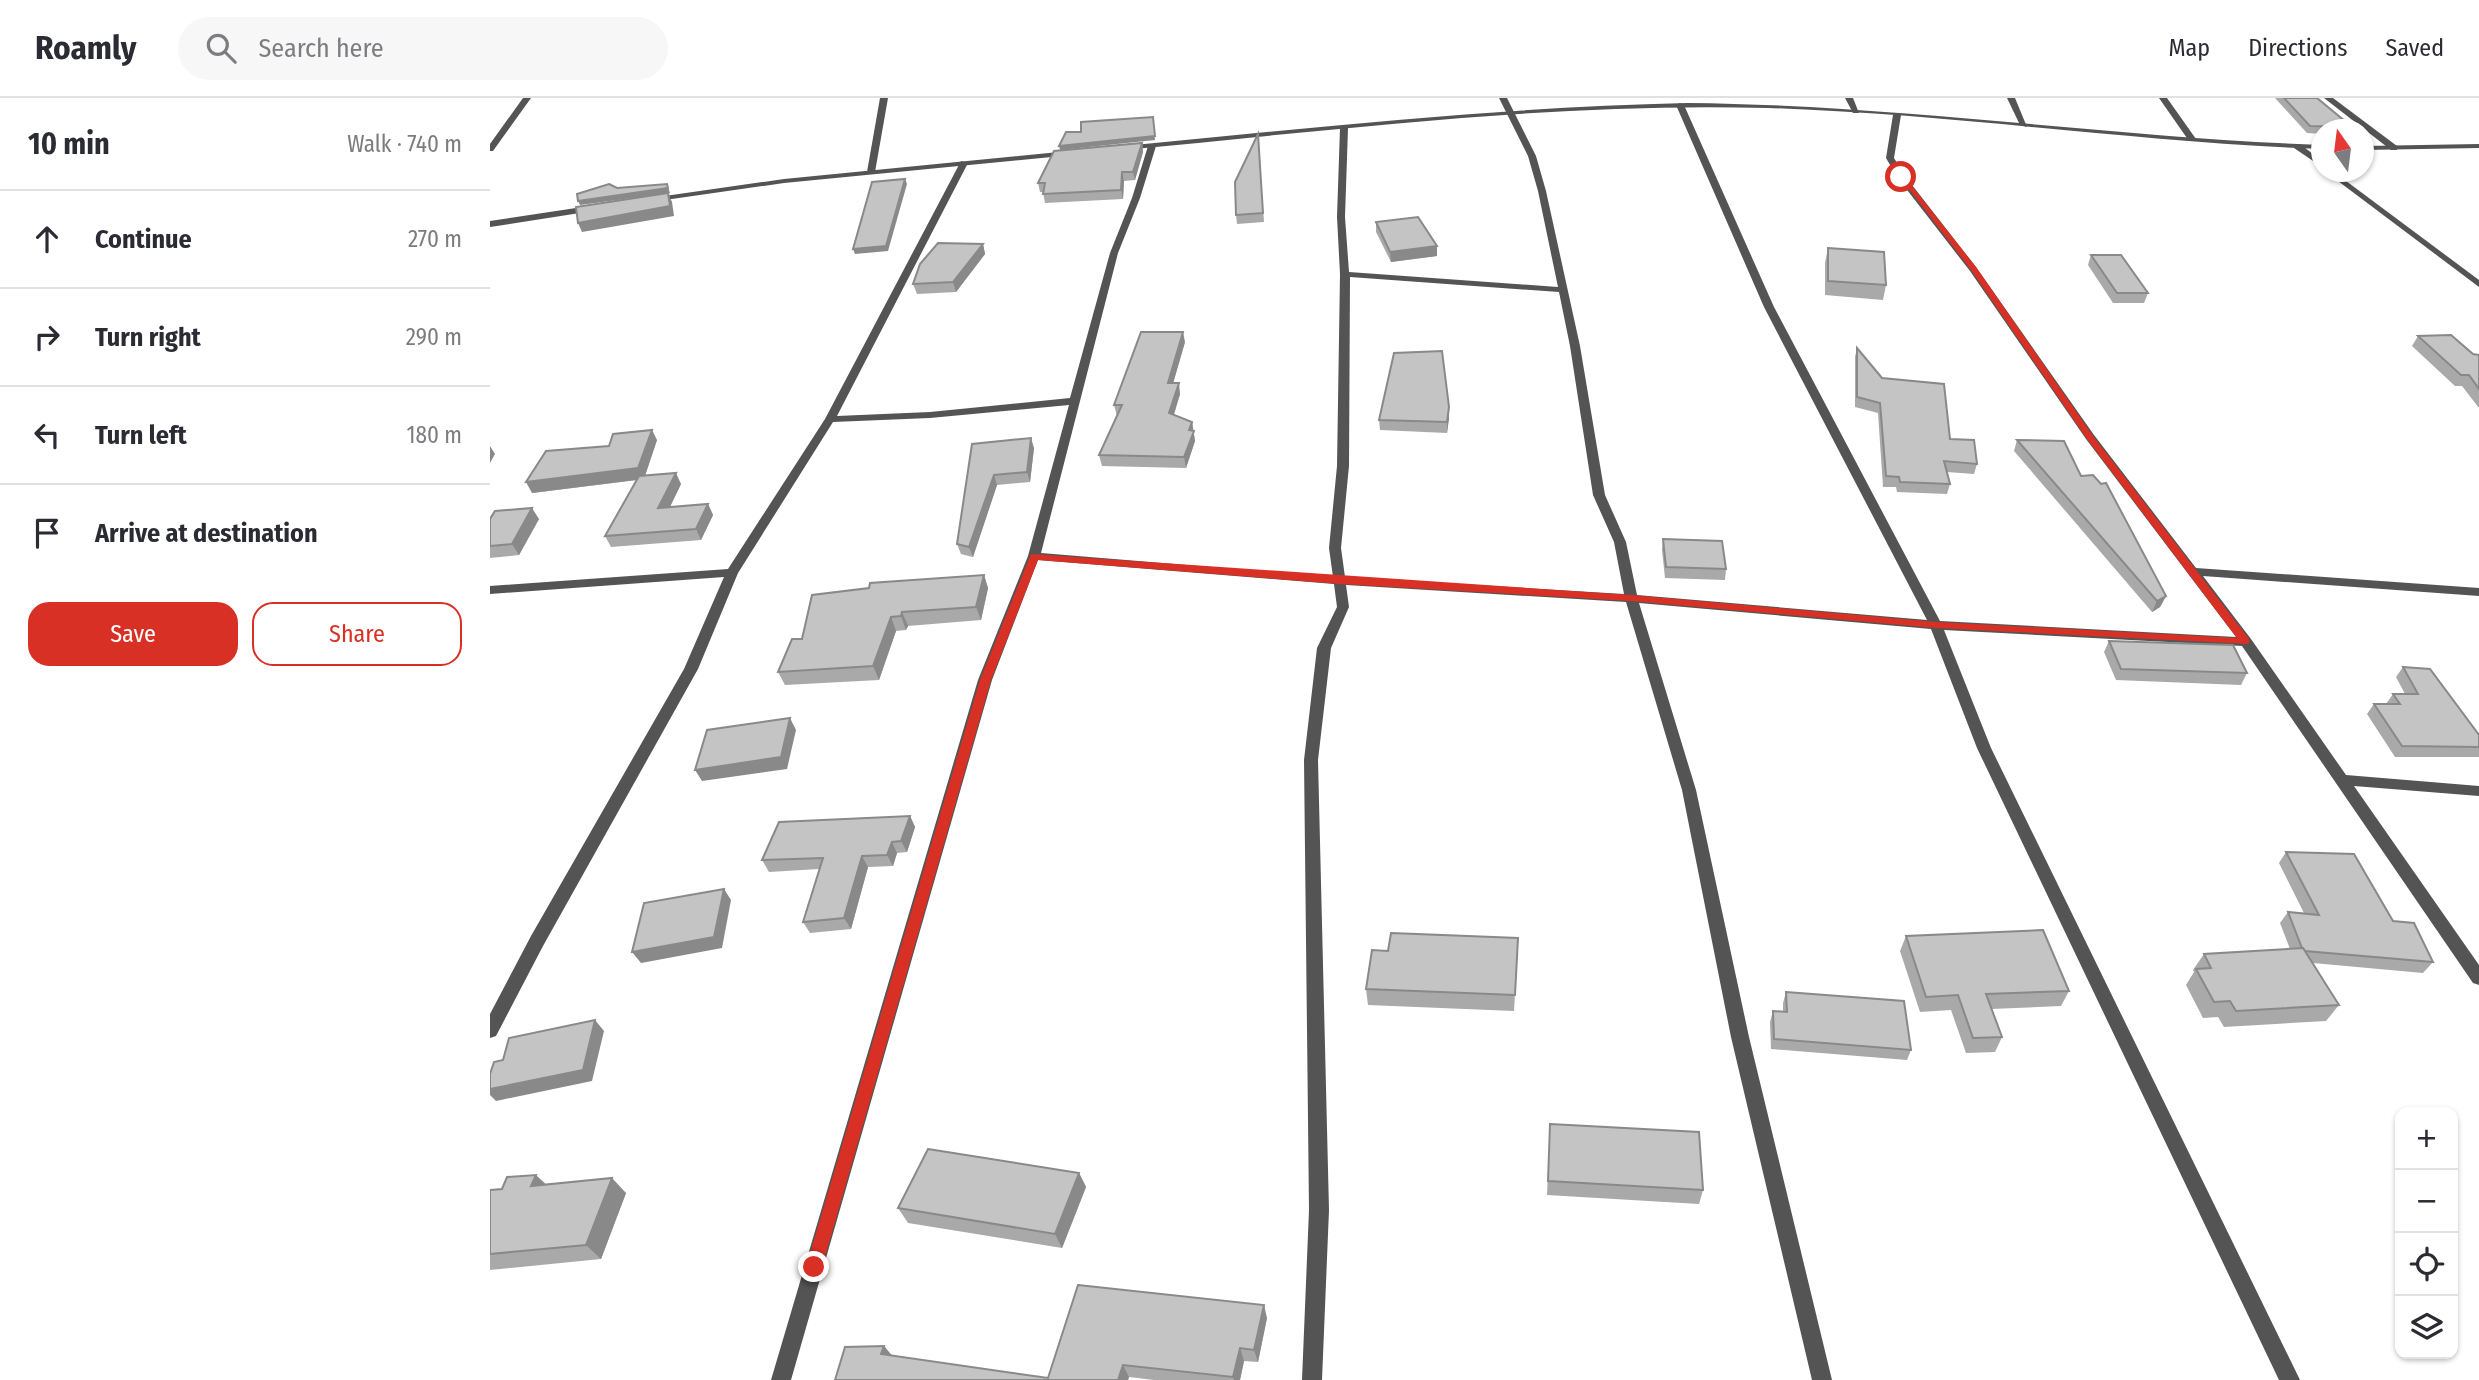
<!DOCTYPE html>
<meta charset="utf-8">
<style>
:root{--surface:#fff;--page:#f7f7f7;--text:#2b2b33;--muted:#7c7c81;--line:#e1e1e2;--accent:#d93025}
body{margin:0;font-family:"Fira Sans Condensed",sans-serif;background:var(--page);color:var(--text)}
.controls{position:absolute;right:21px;bottom:21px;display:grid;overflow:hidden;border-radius:14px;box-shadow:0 2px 5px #0004}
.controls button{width:63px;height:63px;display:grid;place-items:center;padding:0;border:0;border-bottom:2px solid var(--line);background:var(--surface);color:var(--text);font:35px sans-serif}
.compass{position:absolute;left:1821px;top:21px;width:63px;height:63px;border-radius:50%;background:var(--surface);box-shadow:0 2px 5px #0004;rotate:346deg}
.stop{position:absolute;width:21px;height:21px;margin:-16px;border:5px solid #d93025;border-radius:50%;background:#fff}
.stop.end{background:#d93025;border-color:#fff;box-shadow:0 2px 7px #0008}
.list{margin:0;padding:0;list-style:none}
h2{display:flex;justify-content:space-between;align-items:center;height:91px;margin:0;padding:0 28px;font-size:30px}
h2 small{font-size:23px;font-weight:400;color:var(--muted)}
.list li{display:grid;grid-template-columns:46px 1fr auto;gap:21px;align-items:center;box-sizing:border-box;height:98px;padding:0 28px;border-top:2px solid var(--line)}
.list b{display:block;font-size:26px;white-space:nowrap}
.list em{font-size:23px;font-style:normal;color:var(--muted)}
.actions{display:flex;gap:14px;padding:21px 28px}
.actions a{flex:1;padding:16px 0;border:2px solid var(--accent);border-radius:21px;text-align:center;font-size:24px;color:var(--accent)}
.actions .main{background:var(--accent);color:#fff}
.icon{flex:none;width:38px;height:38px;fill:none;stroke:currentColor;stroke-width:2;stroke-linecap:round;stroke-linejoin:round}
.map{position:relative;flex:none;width:1989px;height:1282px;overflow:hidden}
header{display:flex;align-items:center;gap:42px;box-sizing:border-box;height:98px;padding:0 35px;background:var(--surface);border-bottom:2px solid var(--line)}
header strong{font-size:33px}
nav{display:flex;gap:38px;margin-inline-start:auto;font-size:24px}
.search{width:490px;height:63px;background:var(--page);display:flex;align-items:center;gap:18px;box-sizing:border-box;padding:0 24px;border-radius:38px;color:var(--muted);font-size:26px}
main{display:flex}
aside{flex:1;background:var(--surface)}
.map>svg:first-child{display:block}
</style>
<header>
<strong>Roamly</strong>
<div class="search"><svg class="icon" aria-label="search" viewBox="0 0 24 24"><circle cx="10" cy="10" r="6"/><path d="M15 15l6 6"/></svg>Search here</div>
<nav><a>Map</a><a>Directions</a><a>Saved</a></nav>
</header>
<main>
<aside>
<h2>10 min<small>Walk · 740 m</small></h2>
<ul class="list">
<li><svg class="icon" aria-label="ahead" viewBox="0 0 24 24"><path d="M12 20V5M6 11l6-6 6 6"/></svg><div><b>Continue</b></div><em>270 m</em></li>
<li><svg class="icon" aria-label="right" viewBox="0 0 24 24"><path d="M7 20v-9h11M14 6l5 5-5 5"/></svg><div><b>Turn right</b></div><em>290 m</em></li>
<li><svg class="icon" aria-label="left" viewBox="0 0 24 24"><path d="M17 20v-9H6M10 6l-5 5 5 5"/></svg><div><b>Turn left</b></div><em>180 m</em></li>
<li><svg class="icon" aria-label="arrive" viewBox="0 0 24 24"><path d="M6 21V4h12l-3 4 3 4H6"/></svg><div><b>Arrive at destination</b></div></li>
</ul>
<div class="actions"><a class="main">Save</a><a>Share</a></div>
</aside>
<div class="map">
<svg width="1989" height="1282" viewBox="0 0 1989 1282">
<rect width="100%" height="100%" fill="#fff"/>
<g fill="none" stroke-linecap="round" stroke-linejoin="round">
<g fill="#545454" fill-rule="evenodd">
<polygon points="390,0 398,0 385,74 381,76 377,74"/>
<path d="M1009,0H1017L1046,58L1056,93L1090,248L1115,397L1136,444L1147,497L1437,522L1274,209L1186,7L1190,5L1194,7L1284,209L1450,523L1746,539L1596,341L1480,173L1407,79L1396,60L1403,17L1407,15L1411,17L1404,60L1415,78L1486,169L1604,337L1706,470L1989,490V498L1713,478L1761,541L1856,677L1989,688V698L1864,688L1989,867V887L1983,885L1752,548L1454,532L1501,650L1810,1282H1789L1487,650L1441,531L1149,505L1206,692L1259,939L1342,1282H1322L1241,939L1192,692L1136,504L856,487L859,509L841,550L828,662L839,1112L832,1282H812L819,1112L814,662L827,550L847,509L844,486L548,462L502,582L301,1282H281L488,582L538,458L579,307L440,320L343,324L248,475L208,571L53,848L6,938L0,940V916L41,838L194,571L234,479L0,496V488L238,471L335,321L471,63L478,65L347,318L440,314L580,300L620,155L642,100L658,48L662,46L666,48L650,100L628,155L551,455L843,479L839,450L847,368L850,176L847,119L850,30L854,28L858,30L855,119L859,174L1068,189L1048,93L1038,58ZM860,179L1069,194L1080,248L1103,397L1124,444L1134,496L855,479L851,450L859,368Z"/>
<polygon points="1355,0 1363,0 1369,15 1363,15"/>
<polygon points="1517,0 1525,0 1537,29 1530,27"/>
<polygon points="1669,0 1677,0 1706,41 1705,43 1699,43"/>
<polygon points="1834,0 1843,0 1907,48 1907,52 1901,52"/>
<polygon points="1804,46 1810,46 1832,63 1832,69 1804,50"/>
<polygon points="1836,74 1844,74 1989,182 1989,189"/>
</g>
<g fill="#545454" fill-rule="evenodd">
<polygon points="33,0 41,0 3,53 0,53 0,46"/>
<path d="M1197,5C1410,7 1620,39 1832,47V51C1646,44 1463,16 1278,10C1063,4 848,32 634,52L630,50L634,48C822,30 1009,9 1197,5Z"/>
<polygon points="1989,46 1989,50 1874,52 1874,48"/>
<polygon points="579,53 583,55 582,57 294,85 161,104 157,102 161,100 294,81"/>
<polygon points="106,107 110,110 109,112 0,129 0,123"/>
</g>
</g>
<g fill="#a9a9a9">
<polygon points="1785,0 1827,0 1862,29 1861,32 1831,32 1831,36 1817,35"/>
<polygon points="768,36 774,124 747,126 746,117"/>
<polygon points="652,45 653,54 645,82 634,83 633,101 555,105 553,94 550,94 548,85"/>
<polygon points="886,124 947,158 901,164 886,134"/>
<polygon points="493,146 495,156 466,194 427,196 423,186"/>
<polygon points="1338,150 1396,187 1393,202 1335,197 1335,165"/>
<polygon points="1601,157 1658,195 1654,205 1623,205 1598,167"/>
<polygon points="1928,238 1983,256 1989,257 1989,310 1972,288 1965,288 1922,248"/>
<polygon points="695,244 683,285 690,296 684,317 702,324 705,343 696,370 612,368 609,357 627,318 624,307"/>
<polygon points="1367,250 1392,280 1487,366 1484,376 1457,374 1460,386 1457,396 1407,394 1406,389 1393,389 1388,315 1365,309 1365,259"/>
<polygon points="959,309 959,320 957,335 890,332 889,322"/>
<polygon points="167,342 155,377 191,386 180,409 218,406 223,417 211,442 121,449 115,438 147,382 42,395 119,348"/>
<polygon points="1527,342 1591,378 1611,386 1676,498 1670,509 1662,514 1524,353"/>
<polygon points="482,346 544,350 540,384 507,387 483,459 471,456 467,446"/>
<polygon points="0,421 49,421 29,457 0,460"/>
<polygon points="1173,441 1236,471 1235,482 1175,480 1172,452"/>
<polygon points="494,477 498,490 491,522 418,528 416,532 406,533 389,582 295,587 288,574 312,541"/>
<polygon points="1619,543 1757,575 1751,587 1626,582 1614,554"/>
<polygon points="1913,569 1989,637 1989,659 1905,659 1877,616 1884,606 1896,606 1903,596 1915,596 1906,579"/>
<polygon points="420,718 425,729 417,754 407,755 403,768 378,769 361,831 320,835 313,824 329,771 279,774 272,762"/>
<polygon points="1796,754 1903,823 1943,864 1933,875 1823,865 1849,907 1836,923 1734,929 1728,919 1713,920 1696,887 1704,874 1703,872 1714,856 1800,851 1790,825 1798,814 1814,815 1789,765"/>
<polygon points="1416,838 1579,893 1571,908 1501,911 1512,939 1505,954 1476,955 1461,912 1430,914 1410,853"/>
<polygon points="1028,840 1024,913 878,907 876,891"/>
<polygon points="1296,894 1421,952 1417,962 1281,951 1280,924 1283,913 1293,914 1293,905"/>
<polygon points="1060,1026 1213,1092 1209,1106 1057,1097"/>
<polygon points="589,1075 596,1089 572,1150 418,1125 408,1110"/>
<polygon points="57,1087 136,1095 111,1161 0,1172 0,1092"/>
<polygon points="777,1220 768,1264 754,1263 750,1282 664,1282 639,1279 638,1282 345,1282 394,1248 402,1258 558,1280"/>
</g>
<g fill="#898989">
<polygon points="663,19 665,42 570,52 569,48"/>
<polygon points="652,45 653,54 645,82 643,74"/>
<polygon points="632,74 634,83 633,101 631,92"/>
<polygon points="415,81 417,86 398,153 365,156 363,151"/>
<polygon points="177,86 180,95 90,107 88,103"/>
<polygon points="178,95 182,104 184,118 92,134 88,125"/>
<polygon points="493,146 495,156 466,194 463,184"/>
<polygon points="947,148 947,158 901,164 900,154"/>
<polygon points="693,234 695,244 680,296 678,285"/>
<polygon points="689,285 690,296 681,325 679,315"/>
<polygon points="959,309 959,320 957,335 957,324"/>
<polygon points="702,324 705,343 696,370 694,359"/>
<polygon points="162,332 167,342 154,381 42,395 36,384"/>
<polygon points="541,340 544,350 540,384 537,374"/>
<polygon points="0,348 5,356 0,365"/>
<polygon points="186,375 191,386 174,421 168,410"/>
<polygon points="504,377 507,387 483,459 479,449"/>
<polygon points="218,406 223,417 211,442 206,431"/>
<polygon points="42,410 49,421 29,457 22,446"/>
<polygon points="494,477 498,490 491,522 486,509"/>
<polygon points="1676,498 1670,509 1662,514 1667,503"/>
<polygon points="412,514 418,528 416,532 411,518"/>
<polygon points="401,519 406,533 389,582 383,568"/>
<polygon points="300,620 306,632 297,671 212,683 205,672"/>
<polygon points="420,718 425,729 417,754 411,743"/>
<polygon points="402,744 407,755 403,768 397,757"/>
<polygon points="372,758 378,769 361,831 354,820"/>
<polygon points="234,791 241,802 232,850 151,865 142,854"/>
<polygon points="105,922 114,933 102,983 6,1003 0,997 0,991"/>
<polygon points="589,1075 596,1089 572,1150 565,1136"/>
<polygon points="46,1077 62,1092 41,1088"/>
<polygon points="122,1080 136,1095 111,1161 96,1147"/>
<polygon points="774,1207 777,1220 768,1264 764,1252"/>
<polygon points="394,1248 404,1260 391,1256"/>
<polygon points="750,1250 754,1263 750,1282 744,1282 743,1279"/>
<polygon points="633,1267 639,1279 638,1282 628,1282"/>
</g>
<g fill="#c4c4c4" stroke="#898989" stroke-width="2">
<polygon points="1794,0 1827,0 1862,29 1820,28"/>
<polygon points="663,19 665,38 569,48 576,34 591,34 591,24"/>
<polygon points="768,36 773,115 746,117 745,84"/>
<polygon points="652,45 643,74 632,74 631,92 553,96 555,85 548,85 564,53"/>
<polygon points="415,81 396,148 363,151 382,84"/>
<polygon points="119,86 127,90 177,86 178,90 88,103 87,96"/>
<polygon points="178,95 180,108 88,125 86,109"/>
<polygon points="928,119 947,148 900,154 886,124"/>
<polygon points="448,145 493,146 463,184 423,186 430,166"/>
<polygon points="1338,150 1394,154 1396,187 1338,183"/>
<polygon points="1601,157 1631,157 1658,195 1627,195"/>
<polygon points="651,234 693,234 678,285 689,285 679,315 702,324 699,332 704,333 694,359 609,357 632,307 624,307"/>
<polygon points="1961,237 1983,256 1989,257 1989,291 1979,277 1971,277 1928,238"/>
<polygon points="1367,250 1392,280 1454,286 1460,341 1484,342 1487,366 1454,363 1460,386 1410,384 1409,379 1396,378 1390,305 1367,299"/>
<polygon points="952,253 959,309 957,324 889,322 904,255"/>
<polygon points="162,332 148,370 36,384 56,353 119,348 123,336"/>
<polygon points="541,340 537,374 504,377 479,449 467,446 482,346"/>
<polygon points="1527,342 1574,343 1591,378 1603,377 1611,386 1616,385 1676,498 1667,503"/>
<polygon points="186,375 168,410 218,406 206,431 115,438 149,378"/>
<polygon points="42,410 22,446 0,448 0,421 5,413"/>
<polygon points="1173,441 1232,443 1236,471 1176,469"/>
<polygon points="494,477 486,509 412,514 411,518 401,519 383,568 288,574 302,541 312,541 322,497 379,490 380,485"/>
<polygon points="1619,543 1743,547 1757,575 1631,571"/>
<polygon points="1913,569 1940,571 1989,637 1989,649 1912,648 1884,606 1910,606 1903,596 1928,596"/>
<polygon points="300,620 291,659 205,672 217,632"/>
<polygon points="420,718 411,743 402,744 397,757 372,758 354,820 313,824 333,760 272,762 289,724"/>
<polygon points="1796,754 1864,756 1903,823 1924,825 1943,864 1815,853 1813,850 1812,850 1798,814 1829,817"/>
<polygon points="234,791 224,839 142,854 154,805"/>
<polygon points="1553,832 1579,893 1496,896 1512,939 1483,940 1468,897 1436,899 1416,838"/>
<polygon points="901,835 1028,840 1025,897 876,891 882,852 898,853"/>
<polygon points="1813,850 1849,907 1746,913 1740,903 1724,904 1706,871 1721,870 1714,856"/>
<polygon points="1296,894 1414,903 1421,952 1284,941 1283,913 1297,914"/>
<polygon points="105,922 93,972 0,991 0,976 4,964 13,962 19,940"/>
<polygon points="1060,1026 1209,1034 1213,1092 1058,1083"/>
<polygon points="438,1051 589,1075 565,1136 408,1110"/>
<polygon points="46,1077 41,1088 122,1080 96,1147 0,1156 0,1092 12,1091 17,1079"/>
<polygon points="588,1187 774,1207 764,1252 750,1250 743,1279 633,1267 628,1282 345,1282 355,1249 394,1248 391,1256 558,1280"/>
</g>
<polygon fill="#d93025" points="1409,78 1414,78 1486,169 1603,338 1759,541 1759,546 1446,530 1141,503 850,486 548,462 501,582 332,1169 324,1177 318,1175 316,1169 490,582 541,456 1141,497 1446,524 1747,540 1597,341 1481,172"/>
</svg>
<div class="controls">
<button>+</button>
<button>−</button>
<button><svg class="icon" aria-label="locate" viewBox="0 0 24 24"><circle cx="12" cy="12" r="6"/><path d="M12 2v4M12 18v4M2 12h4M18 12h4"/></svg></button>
<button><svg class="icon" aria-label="layers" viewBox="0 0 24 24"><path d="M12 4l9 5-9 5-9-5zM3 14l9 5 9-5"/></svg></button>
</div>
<svg class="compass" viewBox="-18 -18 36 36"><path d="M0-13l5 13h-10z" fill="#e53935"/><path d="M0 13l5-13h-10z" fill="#7c7c81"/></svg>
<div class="stop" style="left:1411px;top:79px"></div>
<div class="stop end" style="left:324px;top:1169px"></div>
</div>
</main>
